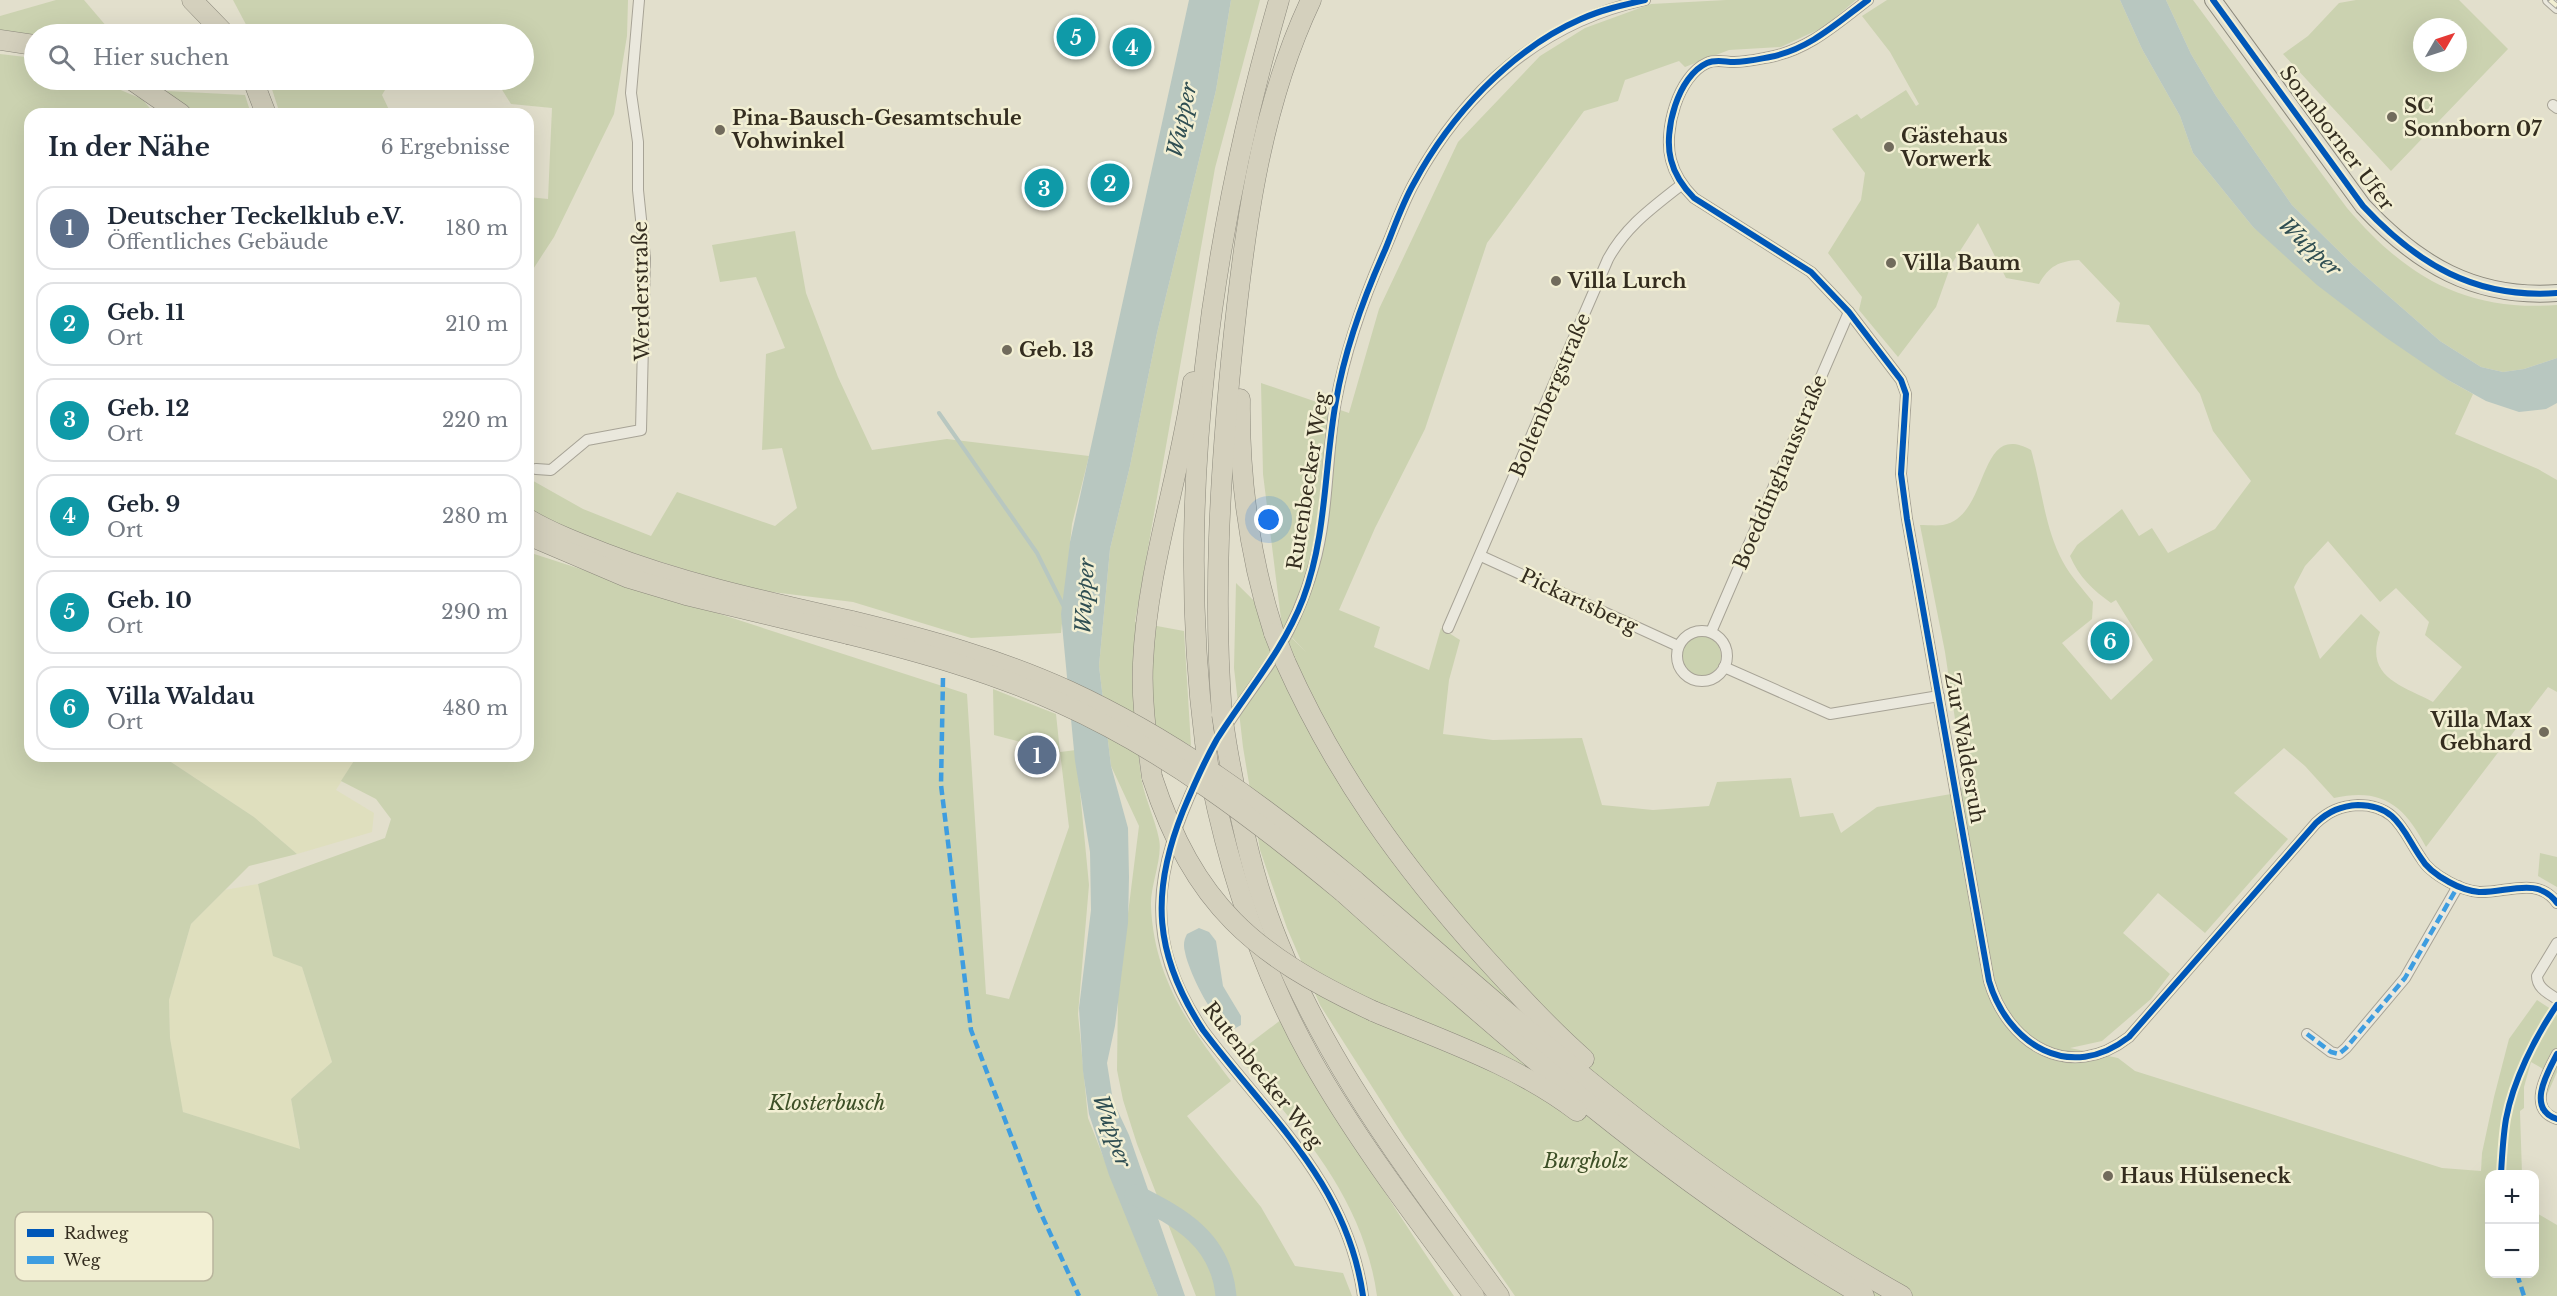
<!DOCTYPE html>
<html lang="de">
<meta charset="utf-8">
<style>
:root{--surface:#fff;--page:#f2f2f3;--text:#1f2937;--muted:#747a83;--line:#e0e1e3;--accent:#7c3aed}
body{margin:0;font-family:"Libre Baskerville",serif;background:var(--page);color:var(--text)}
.controls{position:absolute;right:18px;bottom:18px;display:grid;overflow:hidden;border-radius:12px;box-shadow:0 6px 24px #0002}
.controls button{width:54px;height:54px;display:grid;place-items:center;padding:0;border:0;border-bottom:2px solid var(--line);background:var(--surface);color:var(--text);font:30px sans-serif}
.compass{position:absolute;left:2413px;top:18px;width:54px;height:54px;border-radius:50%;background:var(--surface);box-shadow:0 6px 24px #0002;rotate:51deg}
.you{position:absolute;left:1269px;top:520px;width:21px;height:21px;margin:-15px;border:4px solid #fff;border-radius:50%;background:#1a73e8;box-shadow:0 0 0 9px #1a73e833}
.badge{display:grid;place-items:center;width:39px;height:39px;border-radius:50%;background:var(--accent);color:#fff;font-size:20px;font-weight:700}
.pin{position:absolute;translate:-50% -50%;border:3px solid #fff;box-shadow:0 2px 6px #0006}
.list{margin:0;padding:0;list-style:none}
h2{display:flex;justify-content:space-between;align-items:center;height:78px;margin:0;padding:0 24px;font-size:26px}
h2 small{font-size:20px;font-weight:400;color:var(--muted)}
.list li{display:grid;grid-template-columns:39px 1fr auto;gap:18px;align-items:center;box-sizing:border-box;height:84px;margin:0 12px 12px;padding:0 12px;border:2px solid var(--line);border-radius:18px}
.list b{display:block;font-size:22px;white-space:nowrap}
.list p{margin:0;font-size:20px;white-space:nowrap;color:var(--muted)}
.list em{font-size:20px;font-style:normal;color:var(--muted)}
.icon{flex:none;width:33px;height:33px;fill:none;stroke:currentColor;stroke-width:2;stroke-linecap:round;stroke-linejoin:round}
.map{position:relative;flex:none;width:2557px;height:1296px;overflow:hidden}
.search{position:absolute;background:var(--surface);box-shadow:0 6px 24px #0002;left:24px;top:24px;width:510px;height:66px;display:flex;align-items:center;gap:15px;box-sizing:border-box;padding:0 21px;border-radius:33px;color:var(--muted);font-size:22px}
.panel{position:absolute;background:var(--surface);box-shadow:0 6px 24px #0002;left:24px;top:108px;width:510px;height:654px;border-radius:18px}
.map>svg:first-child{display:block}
</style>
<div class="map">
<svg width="2557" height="1296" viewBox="0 0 2557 1296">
<rect width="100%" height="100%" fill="#e2dfcc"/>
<g fill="#dfdfbe">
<polygon points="173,756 357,756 336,790 374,813 372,832 297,854 254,817 171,762"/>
<polygon points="258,884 273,955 302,967 332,1062 291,1099 300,1150 183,1112 178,1092 170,1038 169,1000 191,924 225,890"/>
</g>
<g fill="#cbd2b0" fill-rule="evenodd">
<polygon points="56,0 84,0 113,34 34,35 0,31 0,16"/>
<polygon points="233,0 628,0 627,36 614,114 554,237 528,277 528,197 548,199 552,108 511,104 496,80 524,80 524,34 251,34"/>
<path d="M1231,0H1260L1215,168L1135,622L1184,631L1191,746L1135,714C1138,736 1138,760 1142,782C1146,801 1155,819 1159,839C1163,858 1150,886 1151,906C1154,978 1189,1026 1231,1081L1187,1116L1261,1207L1295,1266L1343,1273L1352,1296H1196L1137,1144L1123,1100L1117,1070L1118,993L1139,826L1111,766L1099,666L1110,549L1130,466L1157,333L1216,90Z"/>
<path d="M1726,0H1856L1824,27L1781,47L1729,50L1685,67L1679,61L1625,80L1618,101L1584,111L1487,243L1425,429L1375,528L1339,610L1380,627L1374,647L1429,670L1441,628L1460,640L1449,680L1443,734L1493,740L1582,738L1602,805L1653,810L1709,806L1717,782L1791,778L1800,817L1833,813L1841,833L1877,807L1951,794L1965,786L1945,652L1920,525C1927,525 1936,526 1943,525C1991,516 1976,419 2031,450C2042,487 2044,527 2063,562C2071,577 2083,589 2093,602L2092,619L2062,643L2111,700L2153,660L2116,600L2111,603C2093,590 2079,577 2070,556L2077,545L2122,509L2139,536L2152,528L2168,553L2215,529L2251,481L2213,431L2200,394L2149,325L2116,322L2120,303L2079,260C2059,261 2049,266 2039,284L2006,278L1978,223L1951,265L1936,307L1898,357L1859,310L1862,297L1828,253L1861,200L1865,173L1832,129L1857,114L1861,119L1906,90L1916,106L1919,104L1890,52L1862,16L1887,0H2120L2142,49L2180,116L2193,153L2253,227L2448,380L2473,394L2455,434L2538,469L2557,480V692L2548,687L2426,847C2405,806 2382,787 2334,798L2305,766L2284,748L2234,793L2288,839L2205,933L2158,893L2123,933L2170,974L2151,999L2102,1041L2070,1048L2118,1058L2135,1071L2442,1168L2481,1171L2482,1153L2494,1097L2509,1039L2537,1000L2557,1013V1072L2547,1095L2550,1073L2531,1062L2524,1087V1108L2520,1111L2522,1174H2490V1274H2534L2535,1212L2557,1225V1296H1515L1404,1137L1320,1005L1287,928L1260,850L1243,747L1234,668L1236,583L1306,652L1282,627L1263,474L1261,383L1349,413L1379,309L1458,142L1540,56L1585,28L1651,4ZM2328,541L2380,602L2396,588L2429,622L2425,635L2462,667L2433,702C2401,685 2364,677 2380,632L2361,614L2320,659L2294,587L2305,566Z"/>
<path d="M2166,0H2193L2347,208C2405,276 2465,312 2557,305V358L2524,369L2503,372L2481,367L2440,341L2353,265L2292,205L2216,96L2191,54Z"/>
<path d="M2356,0H2459L2508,49L2391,171L2283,54L2308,36L2339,3ZM2422,27H2458V63H2422Z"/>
<polygon points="0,54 34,58 34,80 97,80 142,99 155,114 30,114 30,756 173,756 171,762 254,817 297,854 249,866 191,924 169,1000 170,1038 183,1112 300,1149 291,1099 332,1062 302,967 273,956 258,884 385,838 391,819 376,799 341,781 357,756 528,756 528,552 967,694 986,994 1009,999 1069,827 1060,752 994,735 993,689 1056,714 1060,752 1076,750 1089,885 1078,1014 1088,1118 1158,1296 0,1296"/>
<polygon points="269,80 391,80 382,95 391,114 280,114"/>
<polygon points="166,91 245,95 251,114 193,114"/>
<polygon points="795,231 806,293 838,377 872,450 947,439 1089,456 1072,524 1061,633 971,638 853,602 748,589 613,547 528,511 528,478 583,509 651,536 677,492 775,526 797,508 782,448 762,450 766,354 785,348 756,277 720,282 712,245"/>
<circle cx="1701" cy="656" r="20"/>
<polygon points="2540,853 2557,857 2557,887 2538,876"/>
<path d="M1282,1019C1335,1115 1392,1207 1454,1296H1377C1363,1195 1298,1128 1236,1054Z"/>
</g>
<g fill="#b8c7c0">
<polygon points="1189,0 1231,0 1216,90 1157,333 1130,466 1110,549 1099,666 1111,766 1128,828 1129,877 1128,923 1115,1026 1107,1063 1113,1101 1129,1135 1185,1296 1158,1296 1109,1175 1089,1114 1083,1071 1079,1008 1091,910 1090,852 1075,761 1061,614 1070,542"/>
<polygon points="2120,0 2166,0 2191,54 2216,96 2292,205 2353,265 2440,341 2481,367 2503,372 2524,369 2557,358 2557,403 2546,409 2519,412 2486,401 2448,380 2385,337 2317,285 2253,227 2193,153 2180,116 2142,49"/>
<path d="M1199,928L1209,932L1216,941L1223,986L1241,1016V1025L1234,1029C1215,1028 1188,970 1185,952C1183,945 1184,940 1187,934Z"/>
</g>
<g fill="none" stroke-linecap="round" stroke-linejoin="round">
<polyline stroke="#b8c7c0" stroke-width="4" points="939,413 1037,553 1064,607"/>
<path stroke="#b8c7c0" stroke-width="21" d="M1135,1195C1181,1218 1221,1240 1226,1296"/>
<defs>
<g id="street">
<path d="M1868,0C1837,23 1810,49 1770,57C1759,59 1746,62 1734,62C1725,62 1716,59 1707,63C1678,76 1663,131 1671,160C1675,176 1683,187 1694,198L1811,272L1849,312L1901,380L1906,394L1901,474L1907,519L1989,981C2008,1045 2070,1083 2129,1037L2316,823C2329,811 2341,806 2358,805C2397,805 2403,832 2421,858C2427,869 2438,876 2449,882C2458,887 2469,891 2479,892C2507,893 2538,876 2557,903"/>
<polyline points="2548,0 2557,8"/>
<polyline points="2553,105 2557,108"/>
<polyline points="536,469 551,470 587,440 641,430 645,258 638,190 638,142 631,93 639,0"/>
<polyline points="1481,556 1678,646"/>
<path d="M1448,628L1608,259C1626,226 1652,208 1681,185"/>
<circle cx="1702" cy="656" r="25"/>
<polyline points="1711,632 1849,312"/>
<polyline points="1724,667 1830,714 1939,696"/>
<path d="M1209,755C1226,723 1248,695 1268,666C1288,636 1304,601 1314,565C1329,512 1326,455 1336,401C1346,347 1364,297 1386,247C1395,226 1403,203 1414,183C1464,91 1541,22 1645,0"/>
<path d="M1198,777C1154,872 1142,938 1203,1030C1268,1117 1347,1182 1363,1296"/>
<path d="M2557,943L2537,976C2537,988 2548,993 2557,999"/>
<polyline points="2307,1034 2331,1052 2339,1054 2346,1048 2405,978 2458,886"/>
<path d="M2557,1054C2547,1073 2526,1109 2557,1119"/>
</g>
<path id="primary" d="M2213,0L2363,206C2417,264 2475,299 2557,293"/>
<g id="highway">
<polyline points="192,0 225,34"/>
<polyline points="0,40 34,45"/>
<polyline points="132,80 181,114"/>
<polyline points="253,80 266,114"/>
<path d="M1240,399C1239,480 1249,556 1274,633"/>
<path d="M528,519C552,533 578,543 604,553C684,584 768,602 852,621"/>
<polyline points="528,535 629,578 686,595 848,634"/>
<path d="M1285,661C1336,775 1402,866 1485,958C1517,993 1549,1028 1584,1059"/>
<path d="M1222,715C1213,597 1220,479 1231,362C1243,240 1258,112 1311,0"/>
<path d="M1205,742C1174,498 1211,235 1279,0"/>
<path d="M1227,747C1236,798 1246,849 1262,898C1311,1047 1408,1171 1499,1296"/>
<path d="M1152,777C1147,739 1141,701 1143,663C1147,567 1180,476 1193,382"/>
<path d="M1211,780C1231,878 1262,971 1311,1059C1358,1142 1417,1219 1474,1296"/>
<path d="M1354,880C1455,967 1556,1058 1663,1139C1739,1196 1819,1249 1902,1296"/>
<path d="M1343,892C1507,1039 1672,1185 1864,1296"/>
<path d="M1373,1011C1442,1040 1517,1065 1577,1111"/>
</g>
</defs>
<use href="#street" stroke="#a7a396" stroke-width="12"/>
<use href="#primary" stroke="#8c897c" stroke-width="18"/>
<use href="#highway" stroke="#8c897c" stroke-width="21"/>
<use href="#street" stroke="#eae8dd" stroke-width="10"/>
<use href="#primary" stroke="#e1dfcf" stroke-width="16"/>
<use href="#highway" stroke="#d4d0bd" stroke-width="20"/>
<defs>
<polyline id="rail" points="2550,0 2557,6"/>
</defs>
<use href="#rail" stroke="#a9a79e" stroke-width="6"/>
<use href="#rail" stroke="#f2efd3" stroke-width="4" stroke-dasharray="11" stroke-linecap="butt"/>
<defs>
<g id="highway-bridge">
<path d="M852,621C926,639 999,659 1069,691C1173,739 1266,807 1354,880"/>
<polyline points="1274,633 1285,661"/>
<path d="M848,634C921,652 992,672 1060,703C1165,750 1255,819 1343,892"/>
<polyline points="1222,715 1227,747"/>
<polyline points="1205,742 1210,778"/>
<path d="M1152,777C1194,905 1253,955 1373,1011"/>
</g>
</defs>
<use href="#highway-bridge" stroke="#8c897c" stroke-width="21" stroke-linecap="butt"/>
<use href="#highway-bridge" stroke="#d4d0bd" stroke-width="20"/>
<g stroke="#3e9de0" stroke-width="4.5" stroke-dasharray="9 4.5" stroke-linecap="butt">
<polyline points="943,678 941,785 971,1030 1038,1207 1079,1296"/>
<polyline points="2307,1034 2331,1052 2339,1054 2346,1048 2405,978 2458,886"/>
<polyline points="2517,1274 2524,1296"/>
</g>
<defs>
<g id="cycleway">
<path d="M1868,0C1837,23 1810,49 1770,57C1759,59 1746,62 1734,62C1725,62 1716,59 1707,63C1678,76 1663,131 1671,160C1675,176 1683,187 1694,198L1811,272L1849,312L1901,380L1906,394L1901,474L1907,519L1989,981C2008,1045 2070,1083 2129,1037L2316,823C2329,811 2341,806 2358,805C2397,805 2403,832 2421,858C2427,869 2438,876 2449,882C2458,887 2469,891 2479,892C2507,893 2538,876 2557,903"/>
<path d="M2213,0L2363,206C2417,264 2475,299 2557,293"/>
<path d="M2557,1054C2547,1073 2526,1109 2557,1119"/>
<path d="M2501,1174C2502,1156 2503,1137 2506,1119C2513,1081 2535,1037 2557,1005"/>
<path d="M1363,1296C1347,1182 1268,1117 1203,1030C1154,955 1150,893 1183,811C1193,787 1204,762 1217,739C1246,693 1283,651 1303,599C1327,535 1324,467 1336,401C1345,348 1363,299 1385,250C1394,228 1402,204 1414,183C1450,116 1510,50 1581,19C1601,10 1623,5 1645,0"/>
</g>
</defs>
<use href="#cycleway" stroke="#f2efd3" stroke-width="10"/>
<use href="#cycleway" stroke="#0057b8" stroke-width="6"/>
</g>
<g fill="#716b5c" stroke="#f2efd3" stroke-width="2">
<circle cx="2392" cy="117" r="6"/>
<circle cx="720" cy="130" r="6"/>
<circle cx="1889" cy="147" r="6"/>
<circle cx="1891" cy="263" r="6"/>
<circle cx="1556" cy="281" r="6"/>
<circle cx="1007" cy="350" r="6"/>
<circle cx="2544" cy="732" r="6"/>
<circle cx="2108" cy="1176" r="6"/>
</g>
<g text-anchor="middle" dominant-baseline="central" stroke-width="5" stroke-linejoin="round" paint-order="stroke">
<g font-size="20" font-weight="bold" fill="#342d1f" stroke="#f2efd3" text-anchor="start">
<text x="2404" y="106">SC<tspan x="2404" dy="23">Sonnborn 07</tspan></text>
<text x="732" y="118">Pina-Bausch-Gesamtschule<tspan x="732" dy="23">Vohwinkel</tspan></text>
<text x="1901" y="136">Gästehaus<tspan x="1901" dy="23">Vorwerk</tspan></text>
<text x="1903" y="263">Villa Baum</text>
<text x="1568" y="281">Villa Lurch</text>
<text x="1019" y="350">Geb. 13</text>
<text x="2532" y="720" text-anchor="end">Villa Max<tspan x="2532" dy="23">Gebhard</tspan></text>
<text x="2120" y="1176">Haus Hülseneck</text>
</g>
<g font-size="20" fill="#342d1f" stroke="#f2efd3">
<text transform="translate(2337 138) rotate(53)">Sonnborner Ufer</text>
<text transform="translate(641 291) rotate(-91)">Werderstraße</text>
<text transform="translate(1550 395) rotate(-67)">Boltenbergstraße</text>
<text transform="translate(1780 472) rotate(-67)">Boeddinghausstraße</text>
<text transform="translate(1308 481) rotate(-81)">Rutenbecker Weg</text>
<text transform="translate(1579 601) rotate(25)">Pickartsberg</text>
<text transform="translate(1965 748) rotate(80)">Zur Waldesruh</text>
<text transform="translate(1263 1075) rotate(52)">Rutenbecker Weg</text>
</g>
<g font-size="20" font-style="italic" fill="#3d4f27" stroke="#f2efd3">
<text x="827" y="1103">Klosterbusch</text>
<text x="1586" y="1161">Burgholz</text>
</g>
<g font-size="21" font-style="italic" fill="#2f4e52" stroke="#f2efd3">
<text transform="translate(1182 120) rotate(-78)">Wupper</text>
<text transform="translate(2310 247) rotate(43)">Wupper</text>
<text transform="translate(1085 596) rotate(-87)">Wupper</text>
<text transform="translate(1112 1131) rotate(71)">Wupper</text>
</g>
</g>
<rect x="15" y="1212" width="198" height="69" rx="9" fill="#f2efd3" stroke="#b9b59d" stroke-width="1.5"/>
<rect x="27" y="1229" width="27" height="8" fill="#0057b8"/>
<rect x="27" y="1256" width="27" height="8" fill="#3e9de0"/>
<g font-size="16" fill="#342d1f">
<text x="64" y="1239">Radweg</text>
<text x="64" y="1266">Weg</text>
</g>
</svg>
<div class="controls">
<button>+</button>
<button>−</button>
</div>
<svg class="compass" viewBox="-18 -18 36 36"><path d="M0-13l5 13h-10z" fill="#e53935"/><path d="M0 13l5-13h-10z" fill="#747a83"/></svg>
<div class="you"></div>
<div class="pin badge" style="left:1037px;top:755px;background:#5c6f8a">1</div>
<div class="pin badge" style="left:1110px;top:183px;background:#0f9aa8">2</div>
<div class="pin badge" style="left:1044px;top:188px;background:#0f9aa8">3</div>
<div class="pin badge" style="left:1132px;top:47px;background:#0f9aa8">4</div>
<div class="pin badge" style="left:1076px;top:37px;background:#0f9aa8">5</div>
<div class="pin badge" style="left:2110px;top:641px;background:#0f9aa8">6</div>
<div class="search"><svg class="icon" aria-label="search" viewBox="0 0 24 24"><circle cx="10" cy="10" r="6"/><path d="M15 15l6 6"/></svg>Hier suchen</div>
<section class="panel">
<h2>In der Nähe<small>6 Ergebnisse</small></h2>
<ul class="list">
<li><span class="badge" style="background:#5c6f8a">1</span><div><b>Deutscher Teckelklub e.V.</b><p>Öffentliches Gebäude</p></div><em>180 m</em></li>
<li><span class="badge" style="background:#0f9aa8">2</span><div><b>Geb. 11</b><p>Ort</p></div><em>210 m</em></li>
<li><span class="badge" style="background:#0f9aa8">3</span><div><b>Geb. 12</b><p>Ort</p></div><em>220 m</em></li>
<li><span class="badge" style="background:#0f9aa8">4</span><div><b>Geb. 9</b><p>Ort</p></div><em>280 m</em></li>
<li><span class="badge" style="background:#0f9aa8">5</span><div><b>Geb. 10</b><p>Ort</p></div><em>290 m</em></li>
<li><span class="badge" style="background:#0f9aa8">6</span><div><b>Villa Waldau</b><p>Ort</p></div><em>480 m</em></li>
</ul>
</section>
</div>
